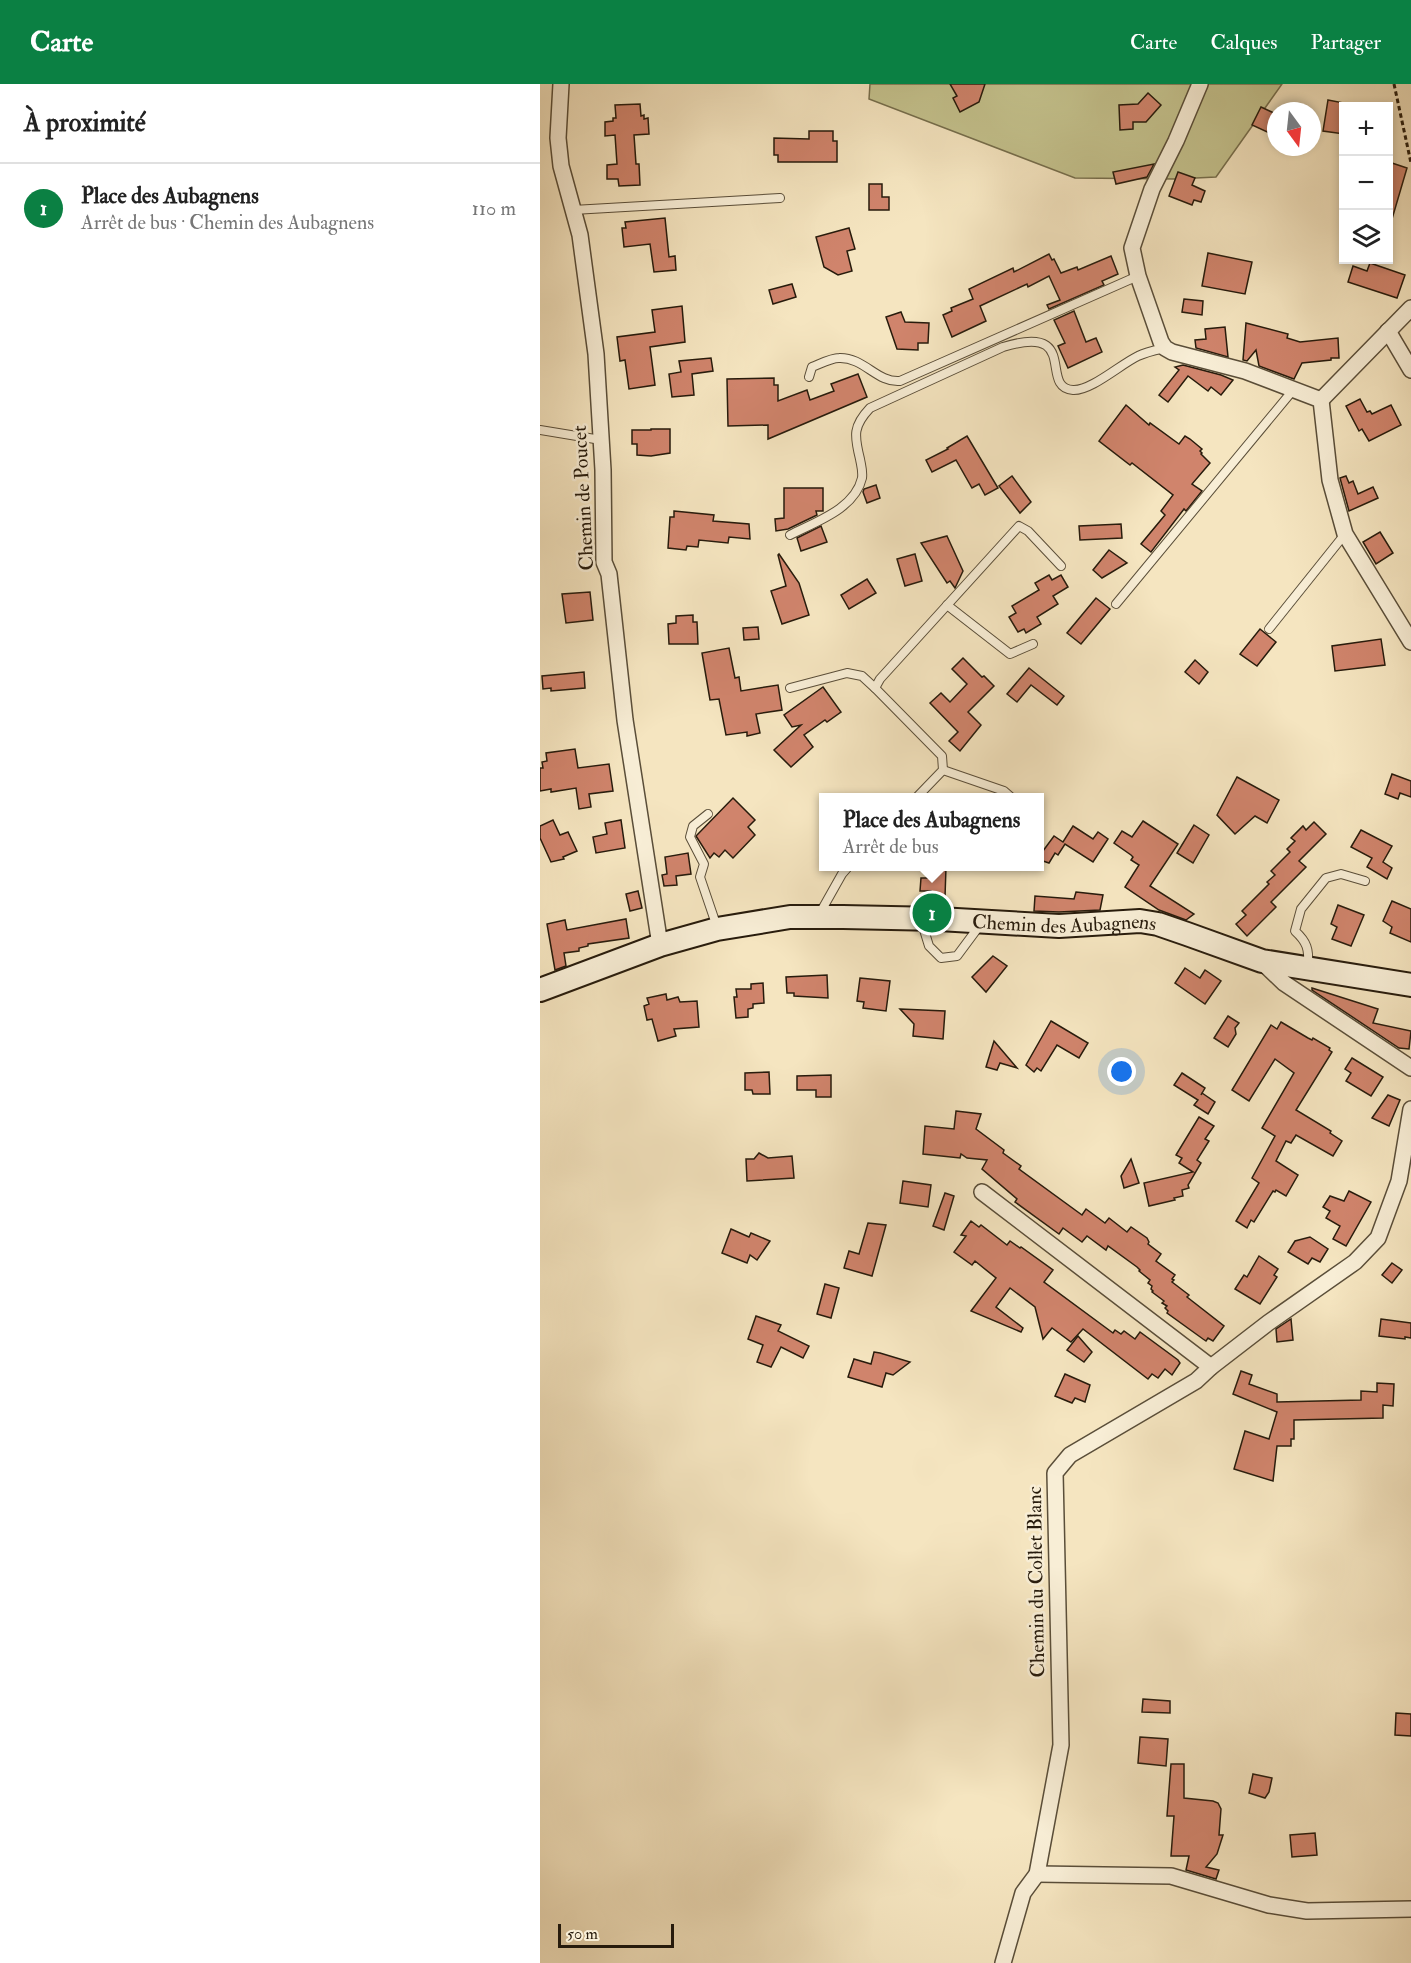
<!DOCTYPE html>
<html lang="fr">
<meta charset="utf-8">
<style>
:root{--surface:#fff;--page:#f6f6f6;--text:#222;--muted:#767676;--line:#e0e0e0;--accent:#0b8043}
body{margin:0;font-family:"IM FELL Double Pica",serif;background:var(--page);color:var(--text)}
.controls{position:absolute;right:18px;top:18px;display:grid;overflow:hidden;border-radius:0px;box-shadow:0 3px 9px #0003}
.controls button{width:54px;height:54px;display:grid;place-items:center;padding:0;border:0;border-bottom:2px solid var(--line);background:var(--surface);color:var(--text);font:30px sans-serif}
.compass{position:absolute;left:727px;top:18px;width:54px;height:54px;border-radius:50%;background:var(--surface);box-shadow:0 3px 9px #0003;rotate:165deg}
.scale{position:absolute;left:18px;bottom:15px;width:116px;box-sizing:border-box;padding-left:6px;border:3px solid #271b0c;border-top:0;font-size:16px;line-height:21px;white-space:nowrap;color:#271b0c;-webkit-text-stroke:4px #f8eed6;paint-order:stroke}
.you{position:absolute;left:582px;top:988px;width:21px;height:21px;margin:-15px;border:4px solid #fff;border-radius:50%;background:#1a73e8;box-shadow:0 0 0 9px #1a73e833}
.badge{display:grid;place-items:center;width:39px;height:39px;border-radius:50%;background:var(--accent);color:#fff;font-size:20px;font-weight:700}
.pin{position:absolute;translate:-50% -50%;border:3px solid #fff;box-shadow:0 2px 6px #0006}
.popup{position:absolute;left:279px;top:709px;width:225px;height:78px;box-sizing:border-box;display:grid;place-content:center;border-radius:0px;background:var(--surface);filter:drop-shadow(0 2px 4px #0005);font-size:20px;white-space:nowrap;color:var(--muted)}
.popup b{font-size:22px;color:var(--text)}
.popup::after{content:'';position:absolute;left:50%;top:100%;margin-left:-12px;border:12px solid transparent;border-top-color:var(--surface)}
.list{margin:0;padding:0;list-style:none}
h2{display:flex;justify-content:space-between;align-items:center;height:78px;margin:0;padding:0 24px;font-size:26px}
h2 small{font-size:20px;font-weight:400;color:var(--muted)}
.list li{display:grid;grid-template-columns:39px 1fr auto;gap:18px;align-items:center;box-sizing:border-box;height:90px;padding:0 24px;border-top:2px solid var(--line)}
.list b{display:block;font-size:22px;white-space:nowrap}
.list p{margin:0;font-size:20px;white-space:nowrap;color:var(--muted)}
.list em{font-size:20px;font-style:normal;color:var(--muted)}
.icon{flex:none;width:33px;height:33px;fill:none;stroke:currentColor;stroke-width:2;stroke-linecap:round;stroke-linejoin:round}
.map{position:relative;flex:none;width:871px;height:1879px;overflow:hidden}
header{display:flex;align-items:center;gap:36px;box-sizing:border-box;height:84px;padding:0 30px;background:var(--accent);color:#fff}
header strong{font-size:28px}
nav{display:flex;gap:33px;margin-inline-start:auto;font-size:21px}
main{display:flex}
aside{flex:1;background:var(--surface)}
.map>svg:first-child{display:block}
</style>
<header>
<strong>Carte</strong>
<nav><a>Carte</a><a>Calques</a><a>Partager</a></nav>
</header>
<main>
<aside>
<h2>À proximité<small></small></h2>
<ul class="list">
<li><span class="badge">1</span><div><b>Place des Aubagnens</b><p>Arrêt de bus · Chemin des Aubagnens</p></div><em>110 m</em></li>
</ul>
</aside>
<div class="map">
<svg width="871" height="1879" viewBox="0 0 871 1879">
<rect width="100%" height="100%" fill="#f5e5c0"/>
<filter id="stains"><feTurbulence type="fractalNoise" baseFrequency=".00333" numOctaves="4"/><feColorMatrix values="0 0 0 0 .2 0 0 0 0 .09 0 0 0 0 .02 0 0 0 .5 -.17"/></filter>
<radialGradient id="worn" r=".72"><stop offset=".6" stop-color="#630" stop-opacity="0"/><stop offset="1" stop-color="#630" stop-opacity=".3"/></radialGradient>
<polygon fill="#c4c28d" stroke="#766e4c" stroke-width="1.5" points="330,0 742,0 676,93 635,95 535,94 329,15"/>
<g fill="#d0846c" stroke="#271b0c" stroke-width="1.5">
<polygon points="410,0 445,0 439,18 420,28 413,14 417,12"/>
<polygon points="608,9 621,21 606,38 593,38 593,45 580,46 579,21 598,20"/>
<polygon points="788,16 804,19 804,50 783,47"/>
<polygon points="100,20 101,32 104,31 104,35 108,34 109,50 94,51 96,80 99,80 100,101 79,102 78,95 67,95 67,81 77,80 75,51 65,52 65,38 73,37 73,34 76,34 75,21"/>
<polygon points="721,23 736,30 736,52 712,41"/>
<polygon points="269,47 293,47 293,57 297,57 297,78 238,78 238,71 234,71 234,54 269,55"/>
<polygon points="849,78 867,84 852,135 849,135"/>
<polygon points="614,80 607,93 576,100 573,88"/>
<polygon points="638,88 655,94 652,101 665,107 661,118 654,116 652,121 629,112"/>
<polygon points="329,100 342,100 342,113 349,113 349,126 329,126"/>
<polygon points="125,134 129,173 135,172 136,186 114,188 110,160 84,163 82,144 86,144 85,138"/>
<polygon points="309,144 315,165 307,167 312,187 298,191 284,183 276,153"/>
<polygon points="668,169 712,178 705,210 662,202"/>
<polygon points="509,170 512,176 514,175 521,189 537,183 538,186 571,172 578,190 562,197 564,201 509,225 507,221 520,216 509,192 488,203 487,200 440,222 446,237 412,253 403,231 412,227 411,224 433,215 429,205 473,184 474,188"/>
<polygon points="830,179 865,191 857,214 808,198 813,182 827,187"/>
<polygon points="252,200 256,213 233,220 229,206"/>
<polygon points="644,215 663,217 662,231 642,228"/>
<polygon points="142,222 145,258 110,263 115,301 89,305 85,276 80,277 77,253 115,248 112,226"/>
<polygon points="534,227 546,258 556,254 562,268 528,284 518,262 525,259 514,236"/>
<polygon points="361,228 365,238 389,239 388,259 378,259 378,266 357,265 346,233"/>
<polygon points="706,239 748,250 747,254 760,258 798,254 799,274 791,274 791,276 762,279 754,295 719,282 716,266 707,277 703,276"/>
<polygon points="685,243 688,273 656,264 655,256 666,255 665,245"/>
<polygon points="171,274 173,287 152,290 154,311 132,313 129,290 141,288 139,277"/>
<polygon points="643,281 681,291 693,296 681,311 671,303 668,307 648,292 628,318 619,311 639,286 635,283"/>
<polygon points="318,290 327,313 228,355 228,341 188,342 187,295 234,294 234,301 238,301 238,317 267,306 270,316 294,307 291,300"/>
<polygon points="820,315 827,328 830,327 832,330 851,321 861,341 829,357 822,345 819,347 806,322"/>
<polygon points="586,321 609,341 610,339 639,360 645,352 650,355 662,365 660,367 662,369 661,370 670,379 652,400 662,407 646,427 644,425 611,468 601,460 625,431 621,427 633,411 592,379 590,381 559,357"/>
<polygon points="111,345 130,345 130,369 111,372 97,371 97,360 92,360 92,346 111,346"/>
<polygon points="427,352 458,404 445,411 439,400 432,404 416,376 392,388 386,376 408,365 407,364"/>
<polygon points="472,392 491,418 480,429 459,402"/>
<polygon points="806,392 809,399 813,397 818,410 833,403 838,414 809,427 800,394"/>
<polygon points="336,401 340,414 327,419 323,408 324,405"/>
<polygon points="244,404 283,404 283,427 276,427 277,431 248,445 236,447 235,435 244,434"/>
<polygon points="134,427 174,431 173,437 209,440 210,455 189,453 188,459 159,456 158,463 147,462 146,466 128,464 130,433 134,433"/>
<polygon points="581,440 582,454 540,456 539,442"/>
<polygon points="281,442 287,458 261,467 257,454"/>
<polygon points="840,448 853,469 836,480 823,458"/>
<polygon points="407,452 423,487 415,504 410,497 407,499 381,459"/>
<polygon points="569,466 587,479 562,494 553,486"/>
<polygon points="239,470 259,499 269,531 242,540 231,507 246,502 238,471"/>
<polygon points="375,470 382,497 365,502 357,475"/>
<polygon points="509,491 512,496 521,491 528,503 513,512 518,520 497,533 501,540 486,549 484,545 478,548 469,533 476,529 472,522 499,506 495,499"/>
<polygon points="327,495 336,509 309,525 301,511"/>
<polygon points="50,508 53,536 26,539 22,510"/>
<polygon points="556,514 570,525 541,560 527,549"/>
<polygon points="153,531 153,538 157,538 158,560 129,560 128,540 136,539 136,532"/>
<polygon points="218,543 219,555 204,556 203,544"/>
<polygon points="720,545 736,558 717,582 700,570"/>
<polygon points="841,555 845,581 795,587 792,562"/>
<polygon points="189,564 195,594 199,593 201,607 238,601 242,626 216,630 220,649 207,652 207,648 186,651 179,615 170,616 162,569"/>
<polygon points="423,574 442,593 444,592 454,602 428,628 441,641 420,667 409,657 418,648 390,619 401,609 410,618 427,600 412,585"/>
<polygon points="655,576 668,588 659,600 645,588"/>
<polygon points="489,584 524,612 517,621 491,601 477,618 467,610"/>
<polygon points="44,588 45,604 11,607 11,604 3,605 2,592"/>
<polygon points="283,603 301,628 287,638 285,636 264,651 273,663 251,683 234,666 261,641 252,643 244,631"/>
<polygon points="35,665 38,684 69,680 73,707 49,710 51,723 39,725 36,704 11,708 11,705 0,707 0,684 3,684 2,678 7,677 6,669"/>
<polygon points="852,690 871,697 871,713 860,709 858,715 845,710"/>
<polygon points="697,693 739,716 727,739 715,732 695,750 677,731"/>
<polygon points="193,714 215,736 208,743 215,751 193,774 185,766 179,773 174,769 170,774 156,752"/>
<polygon points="13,736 20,751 28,748 37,767 23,773 24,775 11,778 0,754 0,742"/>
<polygon points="81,736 85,764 56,769 53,753 67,750 65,739"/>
<polygon points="603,737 638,760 610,802 654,830 646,836 619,826 585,803 599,781 591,776 593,773 591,771 574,759 582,747 592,753"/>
<polygon points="774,738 786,750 759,777 766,783 731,818 736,823 707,852 696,840 706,831 702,827 729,800 727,798 735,791 731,787 750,768 747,765 755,757 751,754 763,742 766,746"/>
<polygon points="654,741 669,751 653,779 637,769"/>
<polygon points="533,742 553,755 558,748 568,755 553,778 525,760 518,771 515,769 509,779 500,776 500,771 514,752 523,758"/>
<polygon points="821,746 852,762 843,778 852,784 847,795 827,783 832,774 811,763"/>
<polygon points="148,769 151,790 136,792 137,801 124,802 122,791 127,790 125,773"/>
<polygon points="390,783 406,783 405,813 391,813 391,807 380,807 381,794 389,794"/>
<polygon points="98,807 102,824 90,827 86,810"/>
<polygon points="536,808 563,811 560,826 519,828 494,827 495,812 534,815"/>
<polygon points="852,817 871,825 871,858 850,849 852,843 843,837"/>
<polygon points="798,821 824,831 811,862 792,855 797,843 791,840"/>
<polygon points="86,835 89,854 48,860 48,862 39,864 39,867 24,869 26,882 15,886 7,840 25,836 27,846"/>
<polygon points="453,872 467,882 446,908 432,893"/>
<polygon points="645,884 660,894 665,886 681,897 665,920 635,899"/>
<polygon points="287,891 288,914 254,912 254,909 247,909 246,893"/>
<polygon points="320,894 350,897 346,927 323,924 324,918 317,917"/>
<polygon points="223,899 224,919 213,920 213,924 208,925 208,933 196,934 194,913 197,913 196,905 211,905 211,900"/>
<polygon points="772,904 838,925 833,939 871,947 869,965 859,964 772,906"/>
<polygon points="126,910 127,916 138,913 140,918 157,917 159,943 134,945 136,952 118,957 112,935 107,936 104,922 109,920 107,914"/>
<polygon points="360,925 405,927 403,955 373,952 374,940"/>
<polygon points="688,932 699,939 695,944 696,950 688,963 674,954"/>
<polygon points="511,937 548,959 539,974 517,961 501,987 497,984 494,988 486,981"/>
<polygon points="741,938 768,954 772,956 773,954 790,964 789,966 792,968 756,1026 791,1047 790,1049 802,1057 793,1072 756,1051 751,1059 746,1057 736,1077 758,1091 746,1112 736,1106 735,1108 733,1107 714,1138 711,1136 707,1144 696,1137 719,1099 712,1094 735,1052 722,1044 754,989 735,975 709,1017 692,1006 731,941 737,945"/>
<polygon points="454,957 477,984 460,979 457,986 446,983"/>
<polygon points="812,974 843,993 831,1012 806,997 811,989 805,985"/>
<polygon points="229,988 230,1010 213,1010 212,1006 205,1006 205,989"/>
<polygon points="642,989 665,1004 661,1011 662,1009 675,1018 668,1030 654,1021 658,1016 634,1001"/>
<polygon points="291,991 291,1013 276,1013 276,1006 257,1006 257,992"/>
<polygon points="848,1011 860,1016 849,1042 832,1034"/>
<polygon points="416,1027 441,1030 436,1045 464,1066 463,1069 481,1082 479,1085 542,1131 546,1125 565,1139 569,1134 587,1148 591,1143 607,1154 609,1158 608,1160 621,1170 616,1177 635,1191 632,1195 634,1196 632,1198 649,1211 647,1213 684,1242 673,1257 668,1254 666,1257 663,1255 627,1229 628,1227 625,1224 627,1222 622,1219 624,1217 612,1208 613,1207 611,1205 612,1202 608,1199 610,1196 599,1187 600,1186 597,1183 568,1162 566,1166 547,1152 542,1158 523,1144 519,1150 475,1118 477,1115 442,1085 447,1076 427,1074 421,1070 420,1074 383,1070 385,1042 414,1045"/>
<polygon points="659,1033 674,1042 665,1055 669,1057 657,1076 661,1079 648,1101 649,1104 642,1106 643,1112 634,1114 635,1116 609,1122 604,1099 653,1088 639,1079 642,1074 636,1071"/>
<polygon points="219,1069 228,1074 252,1072 254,1094 207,1097 206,1075 214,1075"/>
<polygon points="591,1075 599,1099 584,1104 581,1092"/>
<polygon points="363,1097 391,1101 388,1123 360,1119"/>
<polygon points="809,1107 831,1118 806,1162 793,1155 800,1142 786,1134 790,1127 783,1123 790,1112 804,1117"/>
<polygon points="405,1109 414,1112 404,1146 393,1142"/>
<polygon points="431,1137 439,1143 441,1141 467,1161 470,1157 480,1164 481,1163 513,1186 504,1198 573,1249 575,1246 581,1250 584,1247 595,1255 600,1248 638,1276 640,1279 632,1291 625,1285 618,1294 612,1290 608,1295 543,1245 531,1258 512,1244 503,1255 495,1223 470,1204 456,1223 483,1244 481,1248 431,1227 456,1194 435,1177 432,1181 414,1168 426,1152 421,1151"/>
<polygon points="328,1139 346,1141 332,1192 304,1184 309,1167 319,1170"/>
<polygon points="191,1145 209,1153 211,1149 230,1157 217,1176 210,1171 207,1179 182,1169"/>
<polygon points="770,1153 788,1165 780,1178 772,1174 768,1180 748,1168 755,1157"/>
<polygon points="719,1172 738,1185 734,1191 737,1193 720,1220 695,1205 704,1191 707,1193"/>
<polygon points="852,1179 862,1186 852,1199 842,1191"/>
<polygon points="285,1200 299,1204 291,1234 277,1230"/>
<polygon points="216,1232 241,1241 238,1247 269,1262 263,1274 241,1263 231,1283 217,1278 223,1261 208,1255"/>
<polygon points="751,1235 753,1256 737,1258 736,1245"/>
<polygon points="841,1235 871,1239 871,1254 865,1253 865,1255 839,1252"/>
<polygon points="538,1252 552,1268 544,1278 527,1266"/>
<polygon points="334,1268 340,1269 370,1278 353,1291 346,1289 342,1303 308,1293 314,1275 331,1280"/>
<polygon points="701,1287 712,1291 709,1300 737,1310 737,1318 821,1316 821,1307 837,1308 837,1299 854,1300 853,1322 843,1321 843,1334 754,1336 754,1355 751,1355 751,1362 737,1362 733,1397 694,1385 705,1347 729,1355 737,1328 693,1310"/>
<polygon points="525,1290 550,1301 545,1318 535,1314 532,1319 515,1312"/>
<polygon points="603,1615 630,1617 630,1629 602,1628"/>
<polygon points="856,1629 871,1630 871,1652 855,1651"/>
<polygon points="600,1653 628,1655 626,1682 598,1679"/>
<polygon points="631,1680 644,1680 644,1714 673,1717 678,1719 681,1725 679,1751 683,1751 677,1770 666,1783 679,1786 676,1795 646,1786 649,1772 631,1772 634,1732 627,1732"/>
<polygon points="713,1690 732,1694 729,1708 725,1714 709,1709"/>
<polygon points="775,1749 777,1771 752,1773 750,1751"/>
</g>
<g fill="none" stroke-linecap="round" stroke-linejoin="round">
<defs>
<g id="lane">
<polyline points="33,126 240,114"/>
<path d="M269,293L272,283C280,280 291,274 299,274C324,273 337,299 360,297L598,192"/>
<polyline points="0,346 61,356"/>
<path d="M250,451C275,438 315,425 322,394C323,387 321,381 320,375C314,351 313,342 330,324L463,263C541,239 498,304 533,306C551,307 581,280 598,272C606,268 616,266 625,264"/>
<polyline points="576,520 754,305"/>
<polyline points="407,521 470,570 493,560"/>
<polyline points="729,545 805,450"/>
<polyline points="250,604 307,589 322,592 335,604"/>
<polyline points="403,686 464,707 472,714"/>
<polyline points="376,714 403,686 402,672 335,604 340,595 479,442 488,447 521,482"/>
<polyline points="168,730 153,742 150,753 164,780 160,793 177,843"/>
<polyline points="280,829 302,790 309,782"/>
<polyline points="381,836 389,862 401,874 417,872 440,841"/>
<path d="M768,881C769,865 767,858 755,847L761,825L786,794L801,790L825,797"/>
</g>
<g id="street">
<polyline points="21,0 18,54 21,82 40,151 56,270 63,386 64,478 69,490 85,636 120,861"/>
<polyline points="660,0 636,57 612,105 592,164 598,192 621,258 625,264 632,268 705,287 781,316 790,396 805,450 871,558"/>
<polyline points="848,247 871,286"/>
<polyline points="781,316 871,224"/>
<polyline points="722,878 744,899 871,984"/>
<polyline points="442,1108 671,1283"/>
<polyline points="497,1790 631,1792 729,1821 767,1827 871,1825"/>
<polyline points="463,1879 483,1809 497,1790 521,1661 515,1389 530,1371 656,1297 671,1283 728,1239 815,1178 838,1154 859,1097 871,1025"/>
</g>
<g id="secondary">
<path id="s1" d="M0,906L120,861L177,845L250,833H303L399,835L519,842L600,837L618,840L647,850L722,877L871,901"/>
</g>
</defs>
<use href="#lane" stroke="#5a4e39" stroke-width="10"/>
<use href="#street" stroke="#5a4e39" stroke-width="18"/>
<use href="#secondary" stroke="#271b0c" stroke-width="26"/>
<polyline stroke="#271b0c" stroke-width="3" stroke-dasharray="4.5 3" stroke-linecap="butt" points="854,0 871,79"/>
<use href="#lane" stroke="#f8eed6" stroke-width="8"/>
<use href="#street" stroke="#f8eed6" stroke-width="15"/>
<use href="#secondary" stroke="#f8eed6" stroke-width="22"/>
</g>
<g text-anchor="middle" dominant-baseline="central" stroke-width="5" stroke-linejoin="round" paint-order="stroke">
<g font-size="20" fill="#271b0c" stroke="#f8eed6">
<text transform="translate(43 414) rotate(-93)">Chemin de Poucet</text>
<text stroke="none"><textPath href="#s1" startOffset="536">Chemin des Aubagnens</textPath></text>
<text transform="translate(496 1498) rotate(-91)">Chemin du Collet Blanc</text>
</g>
</g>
<rect width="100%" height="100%" filter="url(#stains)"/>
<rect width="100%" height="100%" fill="url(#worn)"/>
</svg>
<div class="controls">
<button>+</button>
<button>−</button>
<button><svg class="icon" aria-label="layers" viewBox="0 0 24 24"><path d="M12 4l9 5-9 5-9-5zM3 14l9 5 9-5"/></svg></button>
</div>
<svg class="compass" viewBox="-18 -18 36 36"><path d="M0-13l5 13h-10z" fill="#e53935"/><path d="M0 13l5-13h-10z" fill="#767676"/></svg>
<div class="scale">50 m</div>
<div class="you"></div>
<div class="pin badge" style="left:392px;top:829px">1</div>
<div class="popup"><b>Place des Aubagnens</b>Arrêt de bus</div>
</div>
</main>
